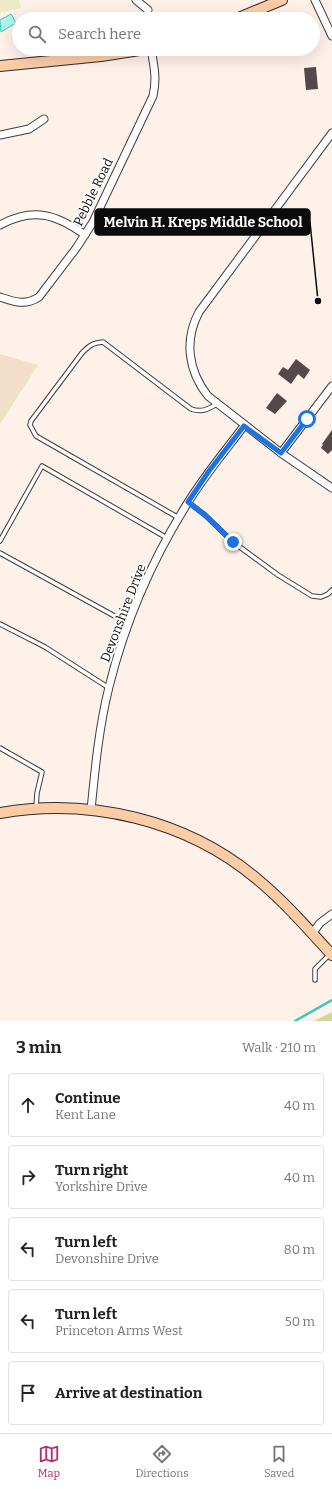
<!DOCTYPE html>
<meta charset="utf-8">
<style>
:root{--surface:#fff;--page:#f6f6f6;--text:#222;--muted:#767676;--line:#e0e0e0;--accent:#b62970}
body{margin:0;font-family:Bitter,serif;background:var(--page);color:var(--text)}
.stop{position:absolute;width:12px;height:12px;margin:-9px;border:3px solid #1a73e8;border-radius:50%;background:#fff}
.stop.end{background:#1a73e8;border-color:#fff;box-shadow:0 1px 4px #0008}
.list{margin:0;padding:0;list-style:none}
h2{display:flex;justify-content:space-between;align-items:center;height:52px;margin:0;padding:0 16px;font-size:17px}
h2 small{font-size:13px;font-weight:400;color:var(--muted)}
.list li{display:grid;grid-template-columns:26px 1fr auto;gap:12px;align-items:center;box-sizing:border-box;height:64px;margin:0 8px 8px;padding:0 8px;border:1px solid var(--line);border-radius:4px}
.list b{display:block;font-size:15px;white-space:nowrap}
.list p{margin:0;font-size:13px;white-space:nowrap;color:var(--muted)}
.list em{font-size:13px;font-style:normal;color:var(--muted)}
.icon{flex:none;width:22px;height:22px;fill:none;stroke:currentColor;stroke-width:2;stroke-linecap:round;stroke-linejoin:round}
.map{position:relative;flex:none;width:332px;height:1021px;overflow:hidden}
.search{position:absolute;background:var(--surface);box-shadow:0 4px 16px #0002;left:12px;right:12px;top:12px;height:44px;display:flex;align-items:center;gap:10px;box-sizing:border-box;padding:0 14px;border-radius:22px;color:var(--muted);font-size:15px}
.sheet{height:412px;background:var(--surface)}
nav{display:flex;justify-content:space-around;align-items:center;box-sizing:border-box;height:56px;border-top:1px solid var(--line);background:var(--surface);font-size:11px;color:var(--muted)}
nav a{display:grid;justify-items:center;gap:2px}
nav .on{color:var(--accent)}
.map>svg:first-child{display:block}
</style>
<div class="map">
<svg width="332" height="1021" viewBox="0 0 332 1021">
<rect width="100%" height="100%" fill="#fef1ea"/>
<polygon fill="#f3decc" points="0,354 38,365 0,415"/>
<polygon fill="#e6e7b6" points="38,365 0,424 0,415"/>
<polygon fill="#d1d796" points="332,1012 332,1021 314,1021"/>
<polygon fill="#eeeac7" points="0,0 19,0 21,8 0,13"/>
<polygon fill="#b1f4ee" stroke="#3bc8c0" points="11,14 16,23 1,32 0,20"/>
<g fill="none" stroke-linecap="round" stroke-linejoin="round">
<polyline stroke="#3bc8c0" stroke-width="2.5" points="295,1021 332,1000"/>
</g>
<g fill="#544849">
<polygon points="316,67 318,89 306,90 304,68"/>
<polygon points="296,359 310,370 304,379 298,374 291,384 278,374 283,367 288,370"/>
<polygon points="277,393 287,401 275,414 266,408"/>
<polygon points="332,430 332,450 328,454 321,448 323,445 322,444"/>
</g>
<g fill="none" stroke-linecap="round" stroke-linejoin="round">
<defs>
<g id="lane">
<polyline points="188,502 205,515 233,542 278,575 312,596 321,597 328,594 332,590"/>
<path d="M179,518L36,436L30,425L31,421L82,353C89,346 92,343 103,342L191,409C202,413 208,409 217,404"/>
<polyline points="0,541 42,466 167,538"/>
<polyline points="0,553 129,624"/>
<polyline points="0,624 45,647 109,688"/>
<polyline points="0,748 42,772 37,793 36,808"/>
<polyline points="315,980 315,969 330,954"/>
</g>
<g id="street">
<polyline points="136,0 148,10"/>
<polyline points="315,0 332,36"/>
<path d="M332,133L199,312C184,340 188,371 208,396L281,453L332,488"/>
<polyline points="0,135 29,129 44,119"/>
<path d="M0,225C33,207 56,214 85,235"/>
<path d="M0,297C15,302 25,306 39,297L77,247L93,222L153,96C157,78 154,66 151,49"/>
<polyline points="281,453 332,386"/>
<path d="M91,810C95,769 99,727 109,687C125,622 152,560 187,504C204,476 225,451 244,426"/>
<polyline points="312,934 320,923 332,914"/>
</g>
<g id="secondary">
<polyline points="236,19 282,0"/>
<polyline points="0,66 101,56 146,49"/>
<path d="M0,813C90,797 187,820 257,879C285,902 308,929 332,955"/>
</g>
</defs>
<use href="#lane" stroke="#3e3e3e" stroke-width="5.5"/>
<use href="#street" stroke="#3e3e3e" stroke-width="9"/>
<use href="#secondary" stroke="#2d2d2d" stroke-width="12"/>
<use href="#lane" stroke="#fff" stroke-width="3.5"/>
<use href="#street" stroke="#fff" stroke-width="7"/>
<use href="#secondary" stroke="#fccca7" stroke-width="10"/>
</g>
<g fill="none" stroke-linecap="round" stroke-linejoin="round">
<polyline stroke="#1a73e8" stroke-width="5" points="233,542 205,515 188,502 209,471 244,426 281,453 307,419"/>
</g>
<g text-anchor="middle" dominant-baseline="central" stroke-width="4" stroke-linejoin="round" paint-order="stroke">
<g font-size="13" fill="#0b0b0b" stroke="#fff">
<text transform="translate(93 192) rotate(-64)">Pebble Road</text>
<text transform="translate(123 613) rotate(-69)">Devonshire Drive</text>
</g>
</g>
<path fill="none" stroke="#0b0b0b" stroke-width="1.5" d="M318 301L310 222"/>
<circle fill="#0b0b0b" stroke="#fff" stroke-width="1.5" cx="318" cy="301" r="4"/>
<rect fill="#0b0b0b" stroke="#0b0b0b" stroke-width="1.5" x="95" y="209" width="215" height="26" rx="4"/>
<g font-size="14" text-anchor="middle" font-weight="bold" fill="#fff">
<text x="203" y="227">Melvin H. Kreps Middle School</text>
</g>
</svg>
<div class="stop" style="left:307px;top:419px"></div>
<div class="stop end" style="left:233px;top:542px"></div>
<div class="search"><svg class="icon" aria-label="search" viewBox="0 0 24 24"><circle cx="10" cy="10" r="6"/><path d="M15 15l6 6"/></svg>Search here</div>
</div>
<section class="sheet">
<h2>3 min<small>Walk · 210 m</small></h2>
<ul class="list">
<li><svg class="icon" aria-label="ahead" viewBox="0 0 24 24"><path d="M12 20V5M6 11l6-6 6 6"/></svg><div><b>Continue</b><p>Kent Lane</p></div><em>40 m</em></li>
<li><svg class="icon" aria-label="right" viewBox="0 0 24 24"><path d="M7 20v-9h11M14 6l5 5-5 5"/></svg><div><b>Turn right</b><p>Yorkshire Drive</p></div><em>40 m</em></li>
<li><svg class="icon" aria-label="left" viewBox="0 0 24 24"><path d="M17 20v-9H6M10 6l-5 5 5 5"/></svg><div><b>Turn left</b><p>Devonshire Drive</p></div><em>80 m</em></li>
<li><svg class="icon" aria-label="left" viewBox="0 0 24 24"><path d="M17 20v-9H6M10 6l-5 5 5 5"/></svg><div><b>Turn left</b><p>Princeton Arms West</p></div><em>50 m</em></li>
<li><svg class="icon" aria-label="arrive" viewBox="0 0 24 24"><path d="M6 21V4h12l-3 4 3 4H6"/></svg><div><b>Arrive at destination</b></div></li>
</ul>
</section>
<nav>
<a class="on"><svg class="icon" aria-label="map" viewBox="0 0 24 24"><path d="M3 6l6-2 6 2 6-2v14l-6 2-6-2-6 2zM9 4v14M15 6v14"/></svg>Map</a>
<a><svg class="icon" aria-label="directions" viewBox="0 0 24 24"><path d="M12 3l9 9-9 9-9-9zM9 14v-3h6M13 9l2 2-2 2"/></svg>Directions</a>
<a><svg class="icon" aria-label="saved" viewBox="0 0 24 24"><path d="M7 4h10v16l-5-4-5 4z"/></svg>Saved</a>
</nav>
